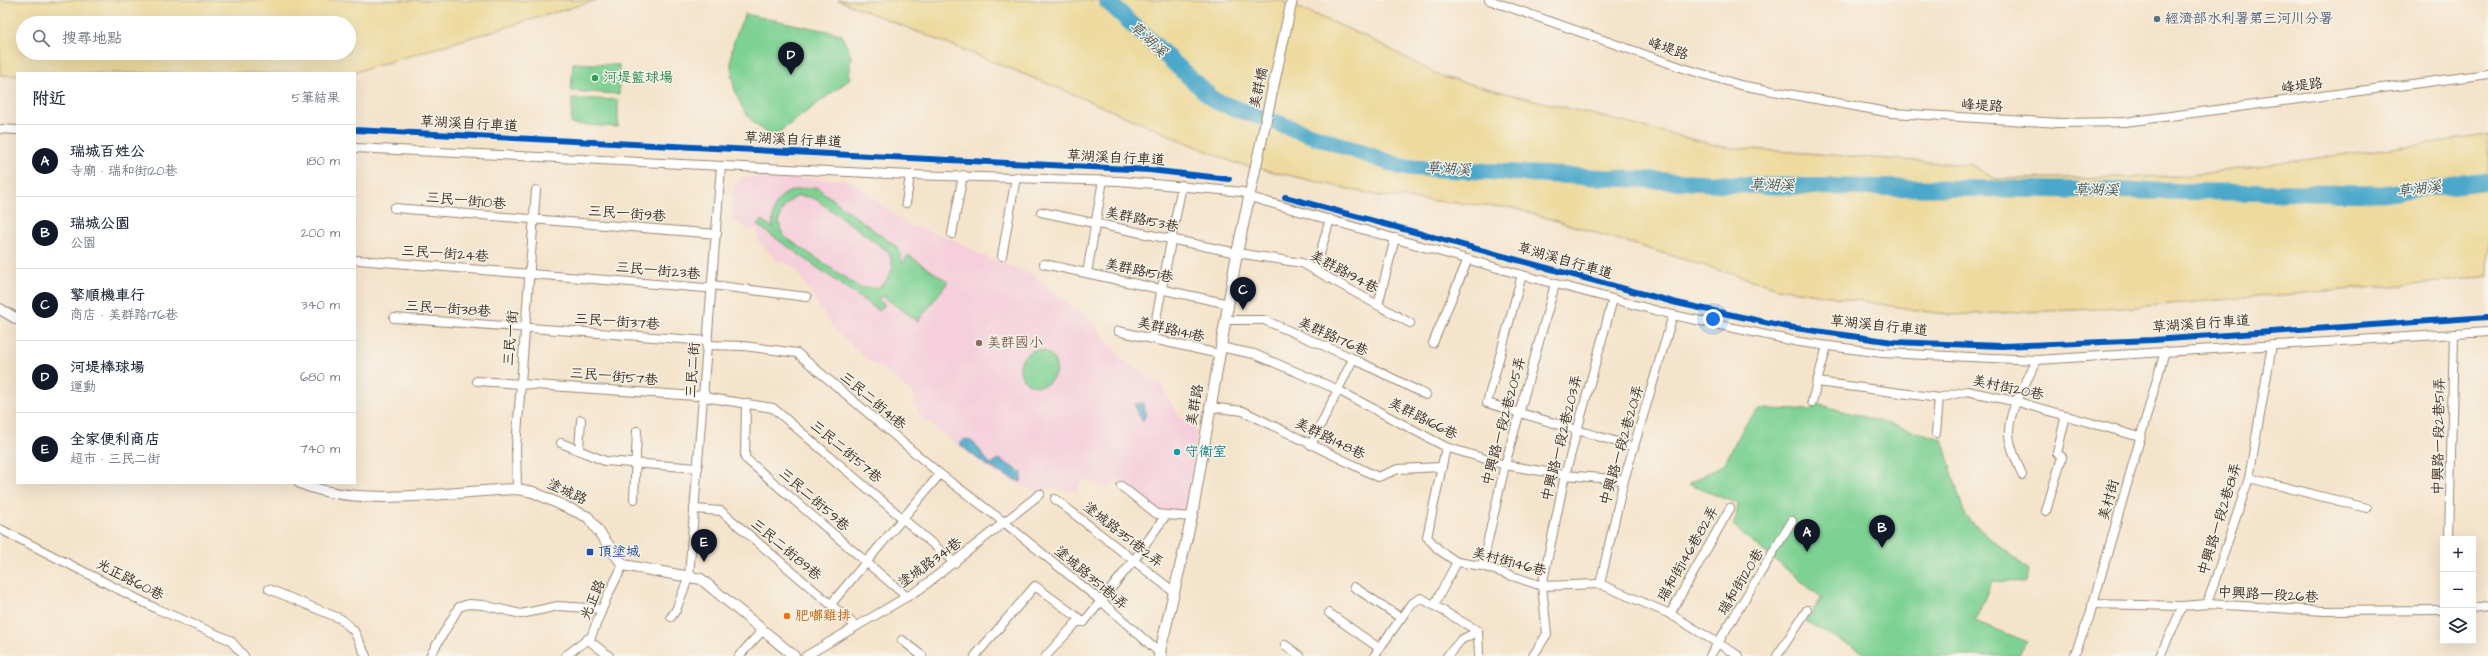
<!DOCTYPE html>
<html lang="zh-TW">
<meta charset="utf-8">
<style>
:root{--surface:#fff;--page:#f2f2f3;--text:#1f2937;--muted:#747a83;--line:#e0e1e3;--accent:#111827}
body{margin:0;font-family:"Architects Daughter","LXGW WenKai TC",sans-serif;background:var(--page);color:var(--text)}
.controls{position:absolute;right:12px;bottom:12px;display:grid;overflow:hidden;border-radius:0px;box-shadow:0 4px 16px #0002}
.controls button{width:36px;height:36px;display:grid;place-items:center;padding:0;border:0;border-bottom:1px solid var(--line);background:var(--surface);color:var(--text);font:20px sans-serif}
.you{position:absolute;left:1713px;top:319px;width:14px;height:14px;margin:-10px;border:3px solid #fff;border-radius:50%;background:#1a73e8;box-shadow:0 0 0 6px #1a73e833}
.badge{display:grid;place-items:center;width:26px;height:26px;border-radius:50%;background:var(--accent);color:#fff;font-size:13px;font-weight:700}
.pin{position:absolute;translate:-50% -33px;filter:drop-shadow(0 1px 2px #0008)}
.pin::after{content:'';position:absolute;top:21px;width:14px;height:12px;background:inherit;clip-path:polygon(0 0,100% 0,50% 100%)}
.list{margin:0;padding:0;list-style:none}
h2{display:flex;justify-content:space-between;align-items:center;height:52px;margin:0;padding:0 16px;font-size:17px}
h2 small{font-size:13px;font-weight:400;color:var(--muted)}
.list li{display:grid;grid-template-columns:26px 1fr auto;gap:12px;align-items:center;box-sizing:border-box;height:72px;padding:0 16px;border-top:1px solid var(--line)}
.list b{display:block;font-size:15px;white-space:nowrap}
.list p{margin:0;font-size:13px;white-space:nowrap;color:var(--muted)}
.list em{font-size:13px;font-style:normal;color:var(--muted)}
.icon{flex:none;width:22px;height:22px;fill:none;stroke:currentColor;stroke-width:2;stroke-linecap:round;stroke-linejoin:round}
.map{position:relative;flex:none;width:2488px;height:656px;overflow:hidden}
.search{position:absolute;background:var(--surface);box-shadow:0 4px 16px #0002;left:16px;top:16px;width:340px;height:44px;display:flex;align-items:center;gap:10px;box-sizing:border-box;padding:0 14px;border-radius:22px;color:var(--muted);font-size:15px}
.panel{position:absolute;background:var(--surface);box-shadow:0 4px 16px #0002;left:16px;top:72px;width:340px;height:412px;border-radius:0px}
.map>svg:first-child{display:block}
</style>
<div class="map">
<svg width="2488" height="656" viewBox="0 0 2488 656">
<rect width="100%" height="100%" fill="#f7f3e8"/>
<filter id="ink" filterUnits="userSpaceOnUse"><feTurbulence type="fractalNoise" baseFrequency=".025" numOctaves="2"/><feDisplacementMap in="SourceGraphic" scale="8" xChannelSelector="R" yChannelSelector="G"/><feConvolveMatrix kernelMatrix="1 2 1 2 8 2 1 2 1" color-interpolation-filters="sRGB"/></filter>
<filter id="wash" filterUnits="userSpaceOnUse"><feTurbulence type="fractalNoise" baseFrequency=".012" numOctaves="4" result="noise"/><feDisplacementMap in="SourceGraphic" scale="16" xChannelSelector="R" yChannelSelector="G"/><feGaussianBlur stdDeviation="0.9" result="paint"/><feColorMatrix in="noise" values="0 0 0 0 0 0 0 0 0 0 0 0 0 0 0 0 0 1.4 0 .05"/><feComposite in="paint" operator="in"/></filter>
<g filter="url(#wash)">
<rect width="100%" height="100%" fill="#f5e4cc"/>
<polygon fill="#f5cfdb" points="743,177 847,180 854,183 906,224 952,239 979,254 1034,275 1062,299 1089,318 1121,359 1161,385 1179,417 1192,420 1197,434 1185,514 1160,511 1117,480 1110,488 1084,480 1076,492 1050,488 1040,494 997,474 965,451 923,418 913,402 915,396 883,368 868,361 832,327 794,266 777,261 758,240 758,230 746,228 732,220 733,189"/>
<g fill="#7dd193" stroke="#5c7e58" fill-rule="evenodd">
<path d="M745,14L841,34L851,56L849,80L774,136C741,124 727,82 732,50C734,37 740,26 745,14Z"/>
<polygon points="573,63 619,65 619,94 571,91"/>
<polygon points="572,98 618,100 618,127 571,124"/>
<path d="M816,187L899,249L903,264L908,255L948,282L918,321L885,298L886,296L877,298L885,305L879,311L757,225L762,220L773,228C771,195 786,189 816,187ZM798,196L810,197L817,200L889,252L893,268L884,284L876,288H860L785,237C773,220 781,205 798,196Z"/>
<circle cx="1038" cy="368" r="18"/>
<polygon points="1818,404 1942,439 1965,516 2029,570 2026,582 1992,581 1975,621 2028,642 2017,656 1869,656 1805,621 1822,598 1734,527 1738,504 1688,484 1724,464 1746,423 1759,409 1810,410"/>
</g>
<g fill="#eeda9e" stroke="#94825e" fill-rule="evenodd">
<path d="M0,0H597L352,73H17V76L0,75ZM23,23H349V53H23Z"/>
<polygon points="838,0 1280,0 1367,37 1442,77 1723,147 1971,165 1996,179 2184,176 2488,135 2488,275 2450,281 2123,308 1949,315 1778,288 1514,208 1379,196 1235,163 1056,87"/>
</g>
<g fill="#4ba8ca" stroke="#436974">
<polygon points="1143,403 1146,413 1143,421 1137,413 1135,404"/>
<path d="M965,439C978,441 981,456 991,464L999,459L1022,473L1021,482C997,473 978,461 959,443Z"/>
</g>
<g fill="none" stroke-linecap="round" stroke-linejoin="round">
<polyline stroke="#4ba8ca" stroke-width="17" points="1106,0 1215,101 1402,167 1766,186 2382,194 2488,181"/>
</g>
</g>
<g filter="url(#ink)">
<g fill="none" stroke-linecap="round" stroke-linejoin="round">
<defs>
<g id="minor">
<polyline points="1489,0 1683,68 1740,85 1892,113 2060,123 2125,122 2488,74"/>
<polyline points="0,129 17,130"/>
<polyline points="355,148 910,175 1120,181 1243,192 1250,197 1522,275 1673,315 1799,342 1882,353 2037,360 2488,332"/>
<polyline points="906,203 910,175"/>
<polyline points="394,208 717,234"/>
<polyline points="1041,212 1237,253 1302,263 1410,323"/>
<polyline points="952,234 963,175"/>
<polyline points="1002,256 1016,177"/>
<polyline points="358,260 705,288 712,285 807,297"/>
<polyline points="1044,264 1229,304"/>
<polyline points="1315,271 1330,219"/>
<polyline points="1087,273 1103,180"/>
<polyline points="1522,275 1487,403 1634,447"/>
<polyline points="1378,305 1395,238"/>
<polyline points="394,318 708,341"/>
<polyline points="1225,320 1264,320 1350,357 1426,395"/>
<polyline points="1118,331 1219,354"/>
<polyline points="1152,339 1182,185"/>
<polyline points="1433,343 1468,259"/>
<polyline points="707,345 744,346 797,353 940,474 1000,519 1101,601 1163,656"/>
<polyline points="1220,347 1254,354 1334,388 1446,447 1505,465 1565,475 1624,480"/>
<polyline points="477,381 696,396 705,394"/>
<polyline points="1817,382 1827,346"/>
<polyline points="704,397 773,408 955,563"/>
<polyline points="1812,402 1817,382 1939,398 1967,391 2018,402 2140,437"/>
<polyline points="746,403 745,458 907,597"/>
<polyline points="1209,407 1243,411 1378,477 1398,469 1442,467"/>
<polyline points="1936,433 1939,398"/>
<polyline points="561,443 605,461 698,468"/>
<polyline points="1311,445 1353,359"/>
<polyline points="1446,447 1427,537 1439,550 1457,562 1482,566 1542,586 1600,584 1670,614 1739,656"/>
<polyline points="579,450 581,420"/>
<path d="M2022,475C2018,463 2009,447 2009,434C2008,409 2027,382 2037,360"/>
<polyline points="2249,478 2367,508"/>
<polyline points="1121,486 1157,514 1166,515"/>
<polyline points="517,489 516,447 536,190"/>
<polyline points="634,499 637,431"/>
<polyline points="1055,499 1174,592"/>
<polyline points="694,509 721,511 856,626"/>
<polyline points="2046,511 2062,457 2057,453 2066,415"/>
<polyline points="0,529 157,609 230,640 244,656"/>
<polyline points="2449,539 2454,334"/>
<polyline points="1482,566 1505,465 1555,284"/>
<polyline points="1600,584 1624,480 1673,315"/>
<polyline points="1354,587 1401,618"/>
<polyline points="269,589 341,619 354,631 366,656"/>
<polyline points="831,604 940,474"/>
<polyline points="2092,604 2183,606 2207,604 2325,611 2443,610"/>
<polyline points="2207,604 2249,478 2272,345"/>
<polyline points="1434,605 1457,562"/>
<polyline points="2473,608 2488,606"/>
<polyline points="1329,613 1379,648"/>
<polyline points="1670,614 1730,508"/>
<polyline points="671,617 676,610 689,576 721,166"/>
<polyline points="1084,622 1134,560 1166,515 1192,517"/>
<polyline points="587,639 609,656"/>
<polyline points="902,640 922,656"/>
<polyline points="1285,645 1300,656"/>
<polyline points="430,656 459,607 469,604 483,605 521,614 558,606 602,609"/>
<polyline points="565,656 591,637 607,597 623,565"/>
<polyline points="739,656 762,631"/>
<polyline points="806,656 920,589 1040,494"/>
<polyline points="975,656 1035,586 1084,622"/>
<polyline points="1046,656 1077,622 1084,622"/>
<polyline points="1374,656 1411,604 1421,598 1478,631 1479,656"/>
<polyline points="1447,656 1461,640 1478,631"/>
<polyline points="1533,656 1547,634 1542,586 1565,475 1613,299"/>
<polyline points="1710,656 1792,521"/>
<polyline points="1777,656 1807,610"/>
<polyline points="2074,656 2089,618 2165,351"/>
<polyline points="2160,656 2183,606"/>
</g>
<g id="tertiary">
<polyline points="0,309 17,319"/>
<path d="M300,483C360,509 452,491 517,489L533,492L588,517L623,565L701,579L794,656"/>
<polyline points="1159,656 1192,516 1237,253 1292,0"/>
</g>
</defs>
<use href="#minor" stroke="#988775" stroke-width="10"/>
<use href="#tertiary" stroke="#988775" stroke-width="12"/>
<use href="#minor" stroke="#fff" stroke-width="8"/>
<use href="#tertiary" stroke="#fff" stroke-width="10"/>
<defs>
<g id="cycleway">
<polyline points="355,130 1149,170 1229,179"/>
<polyline points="1285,197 1677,303 1788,327 1893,342 2002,346 2153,340 2488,317"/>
</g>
</defs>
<use href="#cycleway" stroke="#f7f3e8" stroke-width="8"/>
<use href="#cycleway" stroke="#0057b8" stroke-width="6"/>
</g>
</g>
<circle fill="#5c6f8a" stroke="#f7f3e8" stroke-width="1.5" cx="2157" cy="19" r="4"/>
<circle fill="#2e9e5b" stroke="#f7f3e8" stroke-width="1.5" cx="595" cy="78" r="4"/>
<circle fill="#8d6e63" stroke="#f7f3e8" stroke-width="1.5" cx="979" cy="343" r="4"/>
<circle fill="#0f9aa8" stroke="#f7f3e8" stroke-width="1.5" cx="1177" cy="452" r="4"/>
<rect fill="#1a4fb4" stroke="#f7f3e8" stroke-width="1.5" x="586" y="548" width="8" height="8" rx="2"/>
<circle fill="#e8710a" stroke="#f7f3e8" stroke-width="1.5" cx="787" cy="616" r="4"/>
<g text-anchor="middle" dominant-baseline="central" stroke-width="3" stroke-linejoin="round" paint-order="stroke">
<g font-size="14" fill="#4e5e75" stroke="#f7f3e8" text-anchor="start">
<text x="2165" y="19">經濟部水利署第三河川分署</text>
</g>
<g font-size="14" fill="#3b2a1e" stroke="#f7f3e8">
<text transform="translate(1668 49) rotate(19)">峰堤路</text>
<text transform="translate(2302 86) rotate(-8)">峰堤路</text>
<text transform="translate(1259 88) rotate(-78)">美群橋</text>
<text transform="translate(1982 106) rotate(3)">峰堤路</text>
<text transform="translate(469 124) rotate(3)">草湖溪自行車道</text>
<text transform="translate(793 140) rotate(3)">草湖溪自行車道</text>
<text transform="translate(1116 158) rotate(3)">草湖溪自行車道</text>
<text transform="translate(466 201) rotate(5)">三民一街10巷</text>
<text transform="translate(627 214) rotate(4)">三民一街9巷</text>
<text transform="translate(1142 220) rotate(12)">美群路153巷</text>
<text transform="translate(445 254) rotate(4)">三民一街24巷</text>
<text transform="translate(1565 261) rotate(16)">草湖溪自行車道</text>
<text transform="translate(658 271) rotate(5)">三民一街23巷</text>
<text transform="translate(1139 271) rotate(12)">美群路151巷</text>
<text transform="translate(1344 272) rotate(28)">美群路194巷</text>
<text transform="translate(448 309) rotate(4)">三民一街38巷</text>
<text transform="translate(617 322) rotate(4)">三民一街37巷</text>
<text transform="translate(2201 324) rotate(-4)">草湖溪自行車道</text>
<text transform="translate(1879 326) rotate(6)">草湖溪自行車道</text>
<text transform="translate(1171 330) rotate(13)">美群路141巷</text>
<text transform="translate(1333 337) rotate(24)">美群路176巷</text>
<text transform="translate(511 338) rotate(-85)">三民一街</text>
<text transform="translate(693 370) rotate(-86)">三民二街</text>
<text transform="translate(614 377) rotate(5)">三民一街57巷</text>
<text transform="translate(2008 388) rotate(12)">美村街20巷</text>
<text transform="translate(873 401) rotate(40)">三民二街41巷</text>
<text transform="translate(1195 405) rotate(-80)">美群路</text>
<text transform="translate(1423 419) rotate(27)">美群路166巷</text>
<text transform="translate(1504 421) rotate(-75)">中興路一段2巷205弄</text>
<text transform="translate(2439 436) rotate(-89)">中興路一段2巷51弄</text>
<text transform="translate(1562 438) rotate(-76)">中興路一段2巷203弄</text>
<text transform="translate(1330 439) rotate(26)">美群路148巷</text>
<text transform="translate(1622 445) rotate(-74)">中興路一段2巷201弄</text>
<text transform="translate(846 452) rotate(40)">三民二街57巷</text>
<text transform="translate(567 492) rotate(25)">塗城路</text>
<text transform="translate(814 500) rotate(41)">三民二街59巷</text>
<text transform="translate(2109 500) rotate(-74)">美村街</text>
<text transform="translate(2220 519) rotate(-73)">中興路一段2巷81弄</text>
<text transform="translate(1123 535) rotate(38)">塗城路351巷2弄</text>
<text transform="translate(786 550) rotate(40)">三民二街89巷</text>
<text transform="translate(1688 554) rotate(-60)">瑞和街146巷82弄</text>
<text transform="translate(1509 562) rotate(15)">美村街146巷</text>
<text transform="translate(930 563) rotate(-36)">塗城路341巷</text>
<text transform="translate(1091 578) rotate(40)">塗城路351巷1弄</text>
<text transform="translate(130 580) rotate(27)">光正路60巷</text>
<text transform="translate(1741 582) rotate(-59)">瑞和街120巷</text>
<text transform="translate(2268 595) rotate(3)">中興路一段26巷</text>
<text transform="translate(593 600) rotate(-67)">光正路</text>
</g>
<g font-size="14" fill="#27864d" stroke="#f7f3e8" text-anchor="start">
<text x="603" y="78">河堤籃球場</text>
</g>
<g font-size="14" fill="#785e54" stroke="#f7f3e8" text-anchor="start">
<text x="987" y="343">美群國小</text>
</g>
<g font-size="14" fill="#0d838f" stroke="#f7f3e8" text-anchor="start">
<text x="1185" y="452">守衛室</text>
</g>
<g font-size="14" fill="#164399" stroke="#f7f3e8" text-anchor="start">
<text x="598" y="552">頂塗城</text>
</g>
<g font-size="14" fill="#c56008" stroke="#f7f3e8" text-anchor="start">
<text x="795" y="616">肥嘟雞排</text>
</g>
<g font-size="15" font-style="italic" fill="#41565a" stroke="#f7f3e8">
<text transform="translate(1148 39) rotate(43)">草湖溪</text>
<text transform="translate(1448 169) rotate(3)">草湖溪</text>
<text transform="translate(1772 185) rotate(2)">草湖溪</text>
<text transform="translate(2419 189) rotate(-7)">草湖溪</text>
<text transform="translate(2096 190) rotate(1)">草湖溪</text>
</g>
</g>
</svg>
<div class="controls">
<button>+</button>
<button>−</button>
<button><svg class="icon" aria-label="layers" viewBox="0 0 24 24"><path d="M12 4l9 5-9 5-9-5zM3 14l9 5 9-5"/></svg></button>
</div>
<div class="you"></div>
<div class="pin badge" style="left:1807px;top:552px">A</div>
<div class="pin badge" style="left:1882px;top:548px">B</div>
<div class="pin badge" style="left:1243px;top:310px">C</div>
<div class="pin badge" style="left:791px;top:75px">D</div>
<div class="pin badge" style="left:704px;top:562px">E</div>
<div class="search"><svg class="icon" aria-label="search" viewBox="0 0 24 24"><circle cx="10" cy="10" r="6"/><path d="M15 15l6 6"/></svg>搜尋地點</div>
<section class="panel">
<h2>附近<small>5筆結果</small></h2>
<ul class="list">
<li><span class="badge">A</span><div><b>瑞城百姓公</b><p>寺廟 · 瑞和街120巷</p></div><em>180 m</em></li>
<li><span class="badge">B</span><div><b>瑞城公園</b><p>公園</p></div><em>200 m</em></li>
<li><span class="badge">C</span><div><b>擎順機車行</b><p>商店 · 美群路176巷</p></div><em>340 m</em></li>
<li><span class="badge">D</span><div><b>河堤棒球場</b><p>運動</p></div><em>680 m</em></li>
<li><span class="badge">E</span><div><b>全家便利商店</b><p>超市 · 三民二街</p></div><em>740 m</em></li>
</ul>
</section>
</div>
